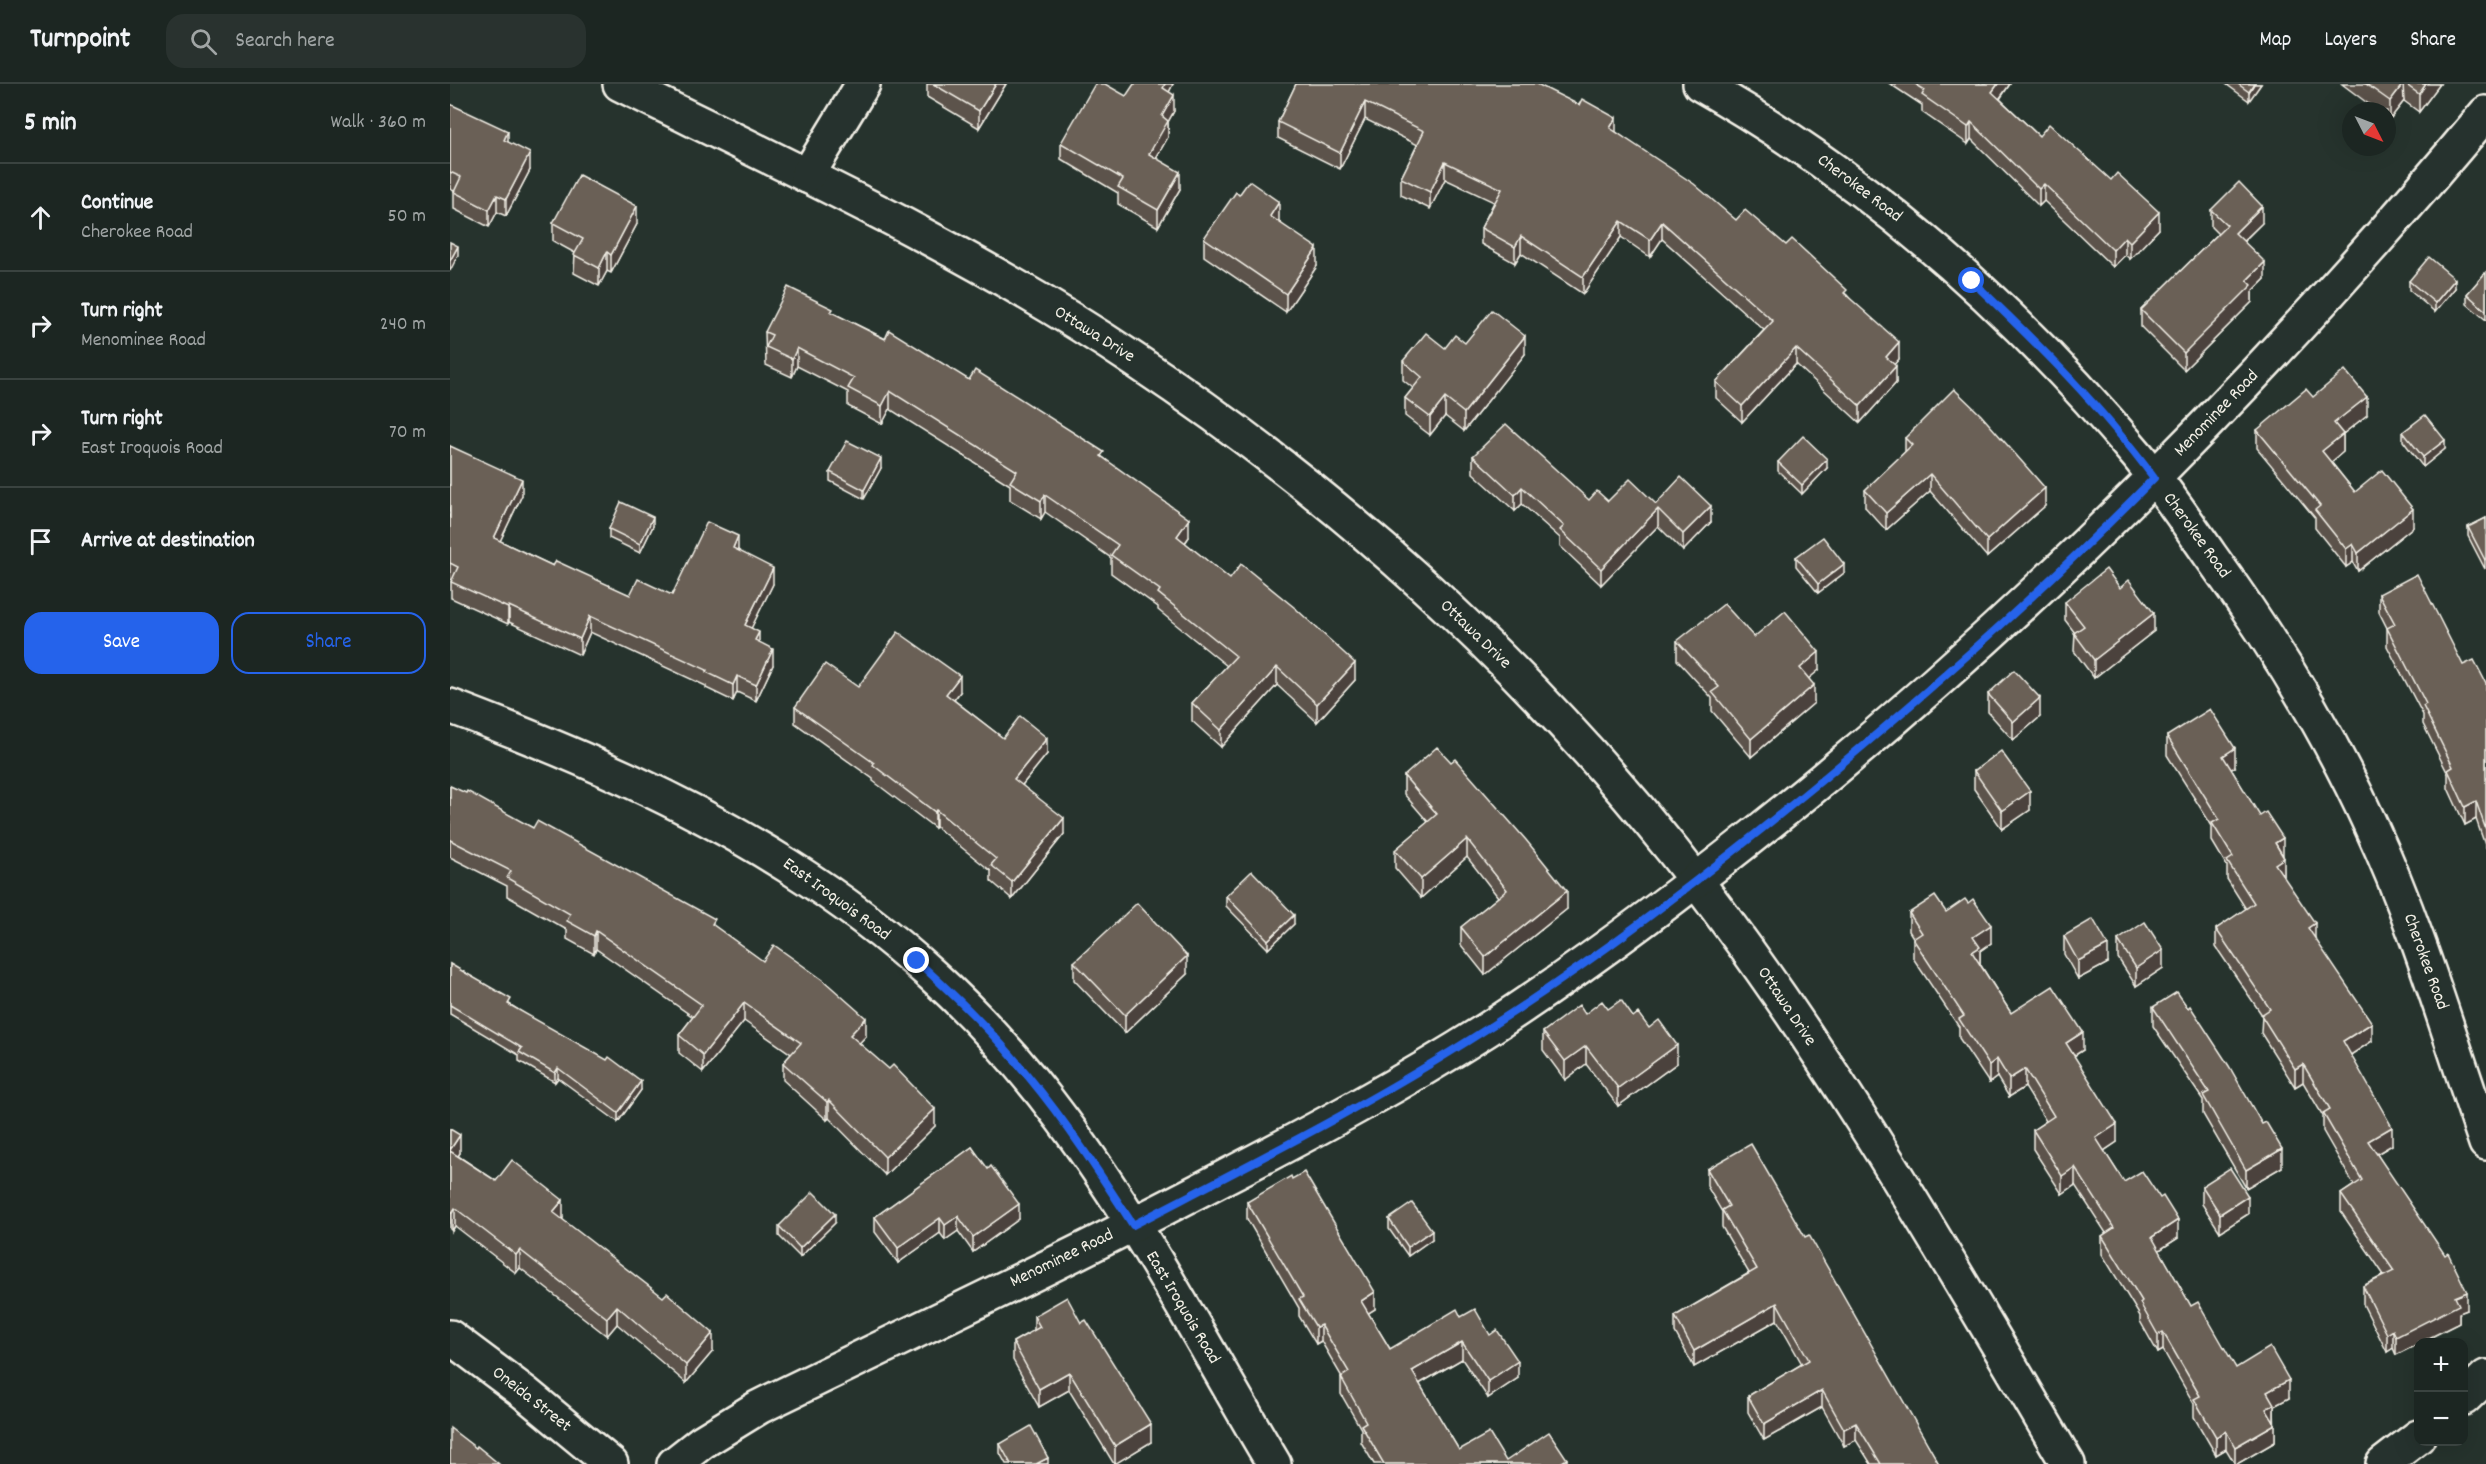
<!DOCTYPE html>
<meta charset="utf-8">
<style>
:root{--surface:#1c2622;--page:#29322f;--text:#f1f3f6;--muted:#a0a5a5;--line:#3a4340;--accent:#2563eb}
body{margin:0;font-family:Dekko,sans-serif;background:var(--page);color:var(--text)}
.controls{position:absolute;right:18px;bottom:18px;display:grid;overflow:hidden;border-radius:12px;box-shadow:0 6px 24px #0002}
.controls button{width:54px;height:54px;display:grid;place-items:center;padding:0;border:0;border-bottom:2px solid var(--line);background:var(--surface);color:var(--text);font:30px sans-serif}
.compass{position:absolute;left:1892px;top:18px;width:54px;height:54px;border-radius:50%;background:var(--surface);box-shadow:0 6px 24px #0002;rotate:132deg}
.stop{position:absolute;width:18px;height:18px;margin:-14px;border:4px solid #2563eb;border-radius:50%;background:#fff}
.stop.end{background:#2563eb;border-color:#fff;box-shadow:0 2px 6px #0008}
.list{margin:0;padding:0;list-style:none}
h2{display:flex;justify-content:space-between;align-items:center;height:78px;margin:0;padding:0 24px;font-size:26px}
h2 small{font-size:20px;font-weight:400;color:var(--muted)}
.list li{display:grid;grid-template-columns:39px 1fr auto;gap:18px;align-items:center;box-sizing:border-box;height:108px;padding:0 24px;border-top:2px solid var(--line)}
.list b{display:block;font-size:22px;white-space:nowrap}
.list p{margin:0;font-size:20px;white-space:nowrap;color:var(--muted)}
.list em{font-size:20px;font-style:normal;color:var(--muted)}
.actions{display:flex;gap:12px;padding:18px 24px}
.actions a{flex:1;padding:14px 0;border:2px solid var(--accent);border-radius:18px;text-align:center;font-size:21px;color:var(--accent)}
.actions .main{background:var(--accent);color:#fff}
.icon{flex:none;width:33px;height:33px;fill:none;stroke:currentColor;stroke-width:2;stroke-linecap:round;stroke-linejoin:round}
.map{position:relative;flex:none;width:2036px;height:1380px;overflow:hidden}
header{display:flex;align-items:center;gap:36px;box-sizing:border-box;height:84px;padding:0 30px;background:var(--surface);border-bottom:2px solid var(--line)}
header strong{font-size:28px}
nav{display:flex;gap:33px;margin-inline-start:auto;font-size:21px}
.search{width:420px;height:54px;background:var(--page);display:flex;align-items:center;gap:15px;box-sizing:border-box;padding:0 21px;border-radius:18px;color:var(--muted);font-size:22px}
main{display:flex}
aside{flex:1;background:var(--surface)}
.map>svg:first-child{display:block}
</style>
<header>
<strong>Turnpoint</strong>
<div class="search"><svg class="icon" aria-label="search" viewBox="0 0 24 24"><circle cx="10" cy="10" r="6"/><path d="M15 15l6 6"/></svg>Search here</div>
<nav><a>Map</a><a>Layers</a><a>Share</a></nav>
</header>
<main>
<aside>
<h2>5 min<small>Walk · 360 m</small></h2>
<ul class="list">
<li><svg class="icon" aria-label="ahead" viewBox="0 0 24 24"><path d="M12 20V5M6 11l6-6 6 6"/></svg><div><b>Continue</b><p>Cherokee Road</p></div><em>50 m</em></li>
<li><svg class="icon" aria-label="right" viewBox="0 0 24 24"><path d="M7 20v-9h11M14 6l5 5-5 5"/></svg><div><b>Turn right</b><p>Menominee Road</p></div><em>240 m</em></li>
<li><svg class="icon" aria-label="right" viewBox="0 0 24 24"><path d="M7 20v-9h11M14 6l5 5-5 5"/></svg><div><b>Turn right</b><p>East Iroquois Road</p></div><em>70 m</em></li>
<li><svg class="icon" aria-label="arrive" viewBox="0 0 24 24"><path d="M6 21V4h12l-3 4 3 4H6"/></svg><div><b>Arrive at destination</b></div></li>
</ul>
<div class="actions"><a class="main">Save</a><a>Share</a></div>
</aside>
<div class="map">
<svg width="2036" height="1380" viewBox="0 0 2036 1380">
<rect width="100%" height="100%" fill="#26332d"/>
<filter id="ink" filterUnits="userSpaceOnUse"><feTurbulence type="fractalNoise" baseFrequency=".0167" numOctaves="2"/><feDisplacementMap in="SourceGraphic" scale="12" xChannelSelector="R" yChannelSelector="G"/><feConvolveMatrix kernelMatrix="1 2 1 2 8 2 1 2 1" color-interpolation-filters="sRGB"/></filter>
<g filter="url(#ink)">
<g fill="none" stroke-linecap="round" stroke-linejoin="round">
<defs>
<g id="street">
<path d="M170,0C345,86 524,168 686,277C888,411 1071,577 1223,767C1374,958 1495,1171 1618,1380"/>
<path d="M1250,0C1419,96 1564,224 1688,372C1714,404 1737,438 1760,471C1821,555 1877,645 1920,740C1968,843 1999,952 2036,1059"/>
<polyline points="357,92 413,0"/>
<path d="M0,622C246,715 450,817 611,1034C692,1142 755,1264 824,1380"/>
<polyline points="0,1253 75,1309 161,1380"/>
<polyline points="2014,1314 2036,1293"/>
<path d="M224,1380L252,1358L309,1323C463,1248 619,1175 771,1095C862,1048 952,1000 1038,945C1149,873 1253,793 1355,710C1604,506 1830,276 2036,29"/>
<polyline points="1933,1380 1968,1353"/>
</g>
</defs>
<use href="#street" stroke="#f4f1e8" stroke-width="38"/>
<use href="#street" stroke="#26332d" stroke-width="33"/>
</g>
<g fill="#5c534b" stroke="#f4f1e8" stroke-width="1.5">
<polygon points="477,0 556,0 529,44 477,13"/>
<polygon points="723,0 719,8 724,27 718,38 718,53 706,74 730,105 708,143 668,120 668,109 611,75 611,59 676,12"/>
<polygon points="846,0 1166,48 1286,136 1336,161 1397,211 1449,275 1444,280 1446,299 1410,339 1346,280 1292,338 1266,314 1266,298 1314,246 1212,155 1200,173 1171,153 1133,210 1071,169 1065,179 1031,160 1031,144 1044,118 995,95 980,125 951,111 951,94 968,61 915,35 890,85 828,54 828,38"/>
<polygon points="1440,0 1560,0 1550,15 1589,52 1709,145 1680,175 1675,171 1663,183 1594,117 1589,122 1521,55 1518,60 1472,28 1472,21"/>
<polygon points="1776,0 1811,0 1799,17"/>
<polygon points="1892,0 1990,0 1969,28 1954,17 1940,35 1937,34 1937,27 1928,27"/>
<polygon points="0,20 58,58 80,86 56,132 47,128 39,143 4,125 4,107 0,105"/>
<polygon points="1761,126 1812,139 1794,157 1815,195 1802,208 1802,218 1734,286 1691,243 1691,226 1768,150 1761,143"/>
<polygon points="829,137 867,182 836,228 754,172 754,154"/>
<polygon points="103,139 187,140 161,189 157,187 149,202 124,189 125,169 103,157"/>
<polygon points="2036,188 2036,236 2017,220 2017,210"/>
<polygon points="1959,197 2005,204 1985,228 1959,206"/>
<polygon points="383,229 519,296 654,374 739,453 735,459 905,596 867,638 827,601 771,663 742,637 742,619 777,582 708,526 708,523 661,489 661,474 595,428 591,435 560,416 560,401 440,325 432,340 398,322 398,308 347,282 342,293 316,281 315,248"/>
<polygon points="1015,259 1075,270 1014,347 995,332 980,351 955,332 955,314 963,304 953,296 953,277"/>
<polygon points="1863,313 1917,331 1893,350 1893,368 1881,378 1905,408 1963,443 1908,487 1903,478 1896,483 1865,444 1865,434 1807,364 1807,346"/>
<polygon points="1953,348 1995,365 1973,383 1953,357"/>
<polygon points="1455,354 1595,422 1537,473 1480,407 1436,446 1415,423 1415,406 1455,368"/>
<polygon points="0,362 72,411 50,457 103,482 180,511 222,511 288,466 323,500 301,544 323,581 306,617 287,608 283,617 256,604 256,602 140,548 130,571 59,538 58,540 1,514 1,498 2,496 0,495"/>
<polygon points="1023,372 1139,416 1206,420 1261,438 1233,467 1208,442 1151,501 1110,462 1110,454 1072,420 1065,427 1023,389"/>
<polygon points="1328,378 1377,384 1352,410 1328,387"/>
<polygon points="431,384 414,415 380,397 380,388"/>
<polygon points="2036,434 2035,485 2018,452 2018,443"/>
<polygon points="203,442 190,469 159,454 159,445"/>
<polygon points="1346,473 1394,489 1368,509 1346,482"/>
<polygon points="1670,504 1704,547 1644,594 1624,567 1625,549 1615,536 1615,518"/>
<polygon points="1929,510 2013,581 2036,599 2036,764 2026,735 2015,741 1998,704 1998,690 1973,640 1973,631 1937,562 1937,544 1929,528"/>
<polygon points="1304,553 1369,586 1359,594 1364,619 1301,673 1262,627 1262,614 1227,576 1227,557"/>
<polygon points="510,608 504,616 553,654 597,670 572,701 614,750 562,815 541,797 541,787 486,743 485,744 423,697 423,695 345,639 345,623"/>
<polygon points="1538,610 1590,633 1563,656 1538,628"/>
<polygon points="1717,652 1785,683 1781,685 1833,772 1834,792 1833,793 1865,854 1922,957 1900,971 1942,1061 1927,1070 2017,1226 2009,1229 2009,1239 1946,1271 1943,1264 1937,1268 1913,1220 1913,1202 1934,1191 1891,1128 1891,1110 1904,1101 1873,1047 1873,1032 1853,998 1845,1003 1811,949 1812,931 1766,863 1766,845 1796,825 1777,795 1777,782 1762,757 1762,742 1717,671"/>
<polygon points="1524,687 1580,726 1552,745 1524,705"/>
<polygon points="954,692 1117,825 1035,891 1011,861 1011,843 1048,813 1017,773 971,814 945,784 945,766 978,738 954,710"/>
<polygon points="0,702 83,744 265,843 416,952 409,959 485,1042 435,1091 379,1034 377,1036 333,996 333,979 341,970 294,937 253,988 229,969 229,951 243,933 146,865 144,870 117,855 117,846 57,812 57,802 0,773"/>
<polygon points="776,812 844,840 818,865 776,822"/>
<polygon points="1496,828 1541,859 1530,867 1530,880 1561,929 1633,966 1624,972 1667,1058 1654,1067 1674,1098 1728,1154 1709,1166 1741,1222 1786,1284 1839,1314 1824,1322 1825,1358 1787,1380 1785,1380 1776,1365 1766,1371 1744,1333 1744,1320 1713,1266 1708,1269 1690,1237 1690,1232 1652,1170 1652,1152 1656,1149 1625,1101 1612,1110 1583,1065 1583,1046 1596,1037 1575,1003 1559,1013 1547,993 1539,999 1509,954 1509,943 1463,874 1463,855 1464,855 1459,847 1459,829"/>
<polygon points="1614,852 1658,879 1628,895 1614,870"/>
<polygon points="1668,856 1713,884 1686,902 1668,874"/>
<polygon points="624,878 737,890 675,949 624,896"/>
<polygon points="0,880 61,921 191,1006 168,1038 108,994 105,998 69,977 69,971 0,930"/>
<polygon points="1703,923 1832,1083 1796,1104 1753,1030 1753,1016 1703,942"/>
<polygon points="1158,925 1183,933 1199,944 1227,979 1168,1022 1136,980 1115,996 1093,966 1093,948 1135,930"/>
<polygon points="0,1045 10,1069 8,1072 46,1097 113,1134 112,1135 263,1267 236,1299 167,1240 157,1252 70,1184 66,1189 5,1142 2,1147 0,1145"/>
<polygon points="522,1063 569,1135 523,1168 508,1147 495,1156 490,1149 448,1179 425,1148 425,1133"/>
<polygon points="1257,1085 1355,1153 1489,1380 1421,1380 1406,1356 1394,1362 1372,1323 1314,1356 1298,1328 1298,1312 1352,1280 1327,1236 1244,1283 1225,1248 1225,1232 1299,1189 1272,1143 1272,1128 1257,1102"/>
<polygon points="1752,1102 1798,1130 1770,1148 1752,1120"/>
<polygon points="797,1118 925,1225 918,1229 940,1265 1011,1233 1040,1251 1068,1294 1038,1314 1012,1275 969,1300 1009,1366 1056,1377 1117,1380 924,1380 911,1358 911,1345 891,1310 891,1293 892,1293 871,1257 866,1260 849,1232 849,1224 797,1135"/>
<polygon points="939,1135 982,1155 958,1172 939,1145"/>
<polygon points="385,1139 350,1173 329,1152 329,1142"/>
<polygon points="584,1232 631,1239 701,1358 664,1380 619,1306 589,1323 563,1276 563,1258 584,1246"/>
<polygon points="550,1360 598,1380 556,1380 550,1369"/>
</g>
<g fill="#4b433d" stroke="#f4f1e8" stroke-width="1.5">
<polygon points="546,0 556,0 529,44 529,27"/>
<polygon points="715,0 723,0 713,20 713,4"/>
<polygon points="1548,0 1560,0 1542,25 1542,8"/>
<polygon points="1804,0 1811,0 1799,17 1799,8"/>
<polygon points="1953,0 1954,17 1940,35 1940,17"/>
<polygon points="1976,0 1990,0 1969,28 1969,10"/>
<polygon points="724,11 724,27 718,38 718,53 699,86 699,70 712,32"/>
<polygon points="915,18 915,35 890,85 890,69"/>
<polygon points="1166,34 1166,50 1160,44"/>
<polygon points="1521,38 1521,55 1518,60 1518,43"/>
<polygon points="58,47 58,64 54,56"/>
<polygon points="80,69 80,86 56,132 56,115"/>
<polygon points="995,78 995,95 980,125 980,108"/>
<polygon points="730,88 730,105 708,143 708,126"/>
<polygon points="1594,100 1594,117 1589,122 1589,105"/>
<polygon points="47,111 47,128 39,143 39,126"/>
<polygon points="829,118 829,137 820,150 820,132"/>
<polygon points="187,122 187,140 161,189 161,171"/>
<polygon points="1812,122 1812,139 1785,165 1785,149"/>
<polygon points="1709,128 1709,145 1680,175 1680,158"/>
<polygon points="1171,137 1171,153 1133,210 1133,193"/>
<polygon points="1212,138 1212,155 1200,173 1200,156"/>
<polygon points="1071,152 1071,169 1065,179 1065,163"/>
<polygon points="1675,153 1675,171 1663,183 1663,166"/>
<polygon points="8,162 8,171 0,187 0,177"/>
<polygon points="867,164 867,182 836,228 836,210"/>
<polygon points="157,168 157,187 149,202 149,184"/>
<polygon points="1815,178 1815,195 1802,208 1802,218 1734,286 1734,269 1797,196"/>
<polygon points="2005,195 2005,204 1985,228 1985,219"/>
<polygon points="1075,252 1075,270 1014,347 1014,329"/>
<polygon points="1449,258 1449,275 1436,290 1436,273"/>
<polygon points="347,264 347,282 342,293 342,275"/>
<polygon points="1346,264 1346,280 1292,338 1292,322"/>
<polygon points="1446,282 1446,299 1410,339 1410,322"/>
<polygon points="440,307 440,325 432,340 432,322"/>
<polygon points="1917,313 1917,331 1884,357 1884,339"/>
<polygon points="995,314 995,332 980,351 980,333"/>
<polygon points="1893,350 1893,368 1872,386 1872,367"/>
<polygon points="1995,356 1995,365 1973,383 1973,373"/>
<polygon points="431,374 431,384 414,415 414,406"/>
<polygon points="1377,375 1377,384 1352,410 1352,401"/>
<polygon points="1480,390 1480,407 1436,446 1436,429"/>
<polygon points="72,395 72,411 44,470 44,454"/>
<polygon points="1072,403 1072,420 1065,427 1065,411"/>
<polygon points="1595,404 1595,422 1537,473 1537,456"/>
<polygon points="595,411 595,428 591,435 591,417"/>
<polygon points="1261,422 1261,438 1233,467 1233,450"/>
<polygon points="1208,425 1208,442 1151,501 1151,485"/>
<polygon points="1963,425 1963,443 1908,487 1908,469"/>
<polygon points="203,433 203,442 190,469 190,460"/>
<polygon points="739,435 739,453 727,470 727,452"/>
<polygon points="288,452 288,468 283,464"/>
<polygon points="1903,460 1903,478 1896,483 1896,465"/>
<polygon points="1394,480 1394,489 1368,509 1368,500"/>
<polygon points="323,484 323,500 295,557 295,541"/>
<polygon points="59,522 59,538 58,540 58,524"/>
<polygon points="1704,529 1704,547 1644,594 1644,576"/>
<polygon points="140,532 140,548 130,571 130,555"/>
<polygon points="309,548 309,564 305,556"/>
<polygon points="323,565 323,581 306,617 306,601"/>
<polygon points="1369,568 1369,586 1350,602 1350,584"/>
<polygon points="905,579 905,596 867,638 867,620"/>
<polygon points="827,583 827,601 771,663 771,646"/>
<polygon points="287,592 287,608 283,617 283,601"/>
<polygon points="510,592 510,608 496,626 496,610"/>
<polygon points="1364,601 1364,619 1301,673 1301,655"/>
<polygon points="1590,614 1590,633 1563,656 1563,638"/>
<polygon points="597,654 597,670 564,711 564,695"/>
<polygon points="1785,664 1785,683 1773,690 1773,672"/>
<polygon points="1580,707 1580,726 1552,745 1552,727"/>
<polygon points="2026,717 2026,735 2015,741 2015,723"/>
<polygon points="486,726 486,743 485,744 485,728"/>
<polygon points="614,734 614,750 562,815 562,798"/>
<polygon points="1833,754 1833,772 1825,759"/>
<polygon points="1017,755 1017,773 971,814 971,795"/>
<polygon points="1834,774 1834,792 1825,798 1825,780"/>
<polygon points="1117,807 1117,825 1035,891 1035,873"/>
<polygon points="844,831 844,840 818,865 818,856"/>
<polygon points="1865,839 1865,857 1858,844"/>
<polygon points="1541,841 1541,859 1530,867 1530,881 1522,886 1523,853"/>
<polygon points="146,847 146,865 144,870 144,852"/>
<polygon points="1658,861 1658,879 1628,895 1628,877"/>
<polygon points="1713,866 1713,884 1686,902 1686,884"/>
<polygon points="737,872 737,890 675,949 675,931"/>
<polygon points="294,919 294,937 253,988 253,971"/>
<polygon points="416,934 416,952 400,969 400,951"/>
<polygon points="1922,939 1922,957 1893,976 1893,957"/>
<polygon points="1633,948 1633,966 1616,977 1616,959"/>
<polygon points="1227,961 1227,979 1168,1022 1168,1004"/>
<polygon points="1136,962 1136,980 1115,996 1115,977"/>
<polygon points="1547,975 1547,993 1539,999 1539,981"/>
<polygon points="1853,980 1853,998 1845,1003 1845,985"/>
<polygon points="108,984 108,994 105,998 105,989"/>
<polygon points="1575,985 1575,1003 1559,1013 1559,995"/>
<polygon points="191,997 191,1006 168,1038 168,1029"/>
<polygon points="379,1016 379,1034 377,1036 377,1018"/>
<polygon points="485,1025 485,1042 435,1091 435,1073"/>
<polygon points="1667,1040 1667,1058 1646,1072 1646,1054"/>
<polygon points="1942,1043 1942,1061 1918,1075 1918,1057"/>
<polygon points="10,1051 10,1069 0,1084 0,1066"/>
<polygon points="1832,1065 1832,1083 1796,1104 1796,1086"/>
<polygon points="1625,1083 1625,1101 1612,1110 1612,1092"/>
<polygon points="1798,1112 1798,1130 1770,1148 1770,1130"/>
<polygon points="113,1116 113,1134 103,1146 103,1128"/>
<polygon points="569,1120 569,1135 523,1168 523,1153"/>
<polygon points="5,1124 5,1142 2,1147 2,1129"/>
<polygon points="385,1130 385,1139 350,1173 350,1164"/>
<polygon points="508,1132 508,1147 495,1156 495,1141"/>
<polygon points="490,1134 490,1149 448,1179 448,1164"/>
<polygon points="1728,1136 1728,1154 1702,1171 1702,1153"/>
<polygon points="982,1146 982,1155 958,1172 958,1163"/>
<polygon points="70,1166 70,1184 66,1189 66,1171"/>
<polygon points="925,1208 925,1225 911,1234 911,1217"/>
<polygon points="2017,1208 2017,1226 2009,1229 2009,1239 1971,1258 1968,1258 1968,1260 1946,1271 1946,1253 2005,1213"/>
<polygon points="1327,1219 1327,1236 1244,1283 1244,1267"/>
<polygon points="167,1222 167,1240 157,1252 157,1234"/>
<polygon points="871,1241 871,1257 866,1260 866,1243"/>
<polygon points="1943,1246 1943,1264 1937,1268 1937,1250"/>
<polygon points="1713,1248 1713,1266 1708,1269 1708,1251"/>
<polygon points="263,1249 263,1267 236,1299 236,1281"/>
<polygon points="1012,1258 1012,1275 962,1304 962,1287"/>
<polygon points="1068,1277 1068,1294 1038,1314 1038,1297"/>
<polygon points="619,1288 619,1306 589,1323 589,1305"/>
<polygon points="1839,1296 1839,1314 1824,1322 1824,1339 1816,1343 1817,1308"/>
<polygon points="1372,1306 1372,1323 1314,1356 1314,1340"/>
<polygon points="1406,1339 1406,1356 1394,1362 1394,1345"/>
<polygon points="701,1340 701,1358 665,1380 665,1362"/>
<polygon points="1825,1340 1825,1358 1787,1380 1785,1380 1785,1363"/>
<polygon points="1776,1347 1776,1365 1766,1371 1766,1353"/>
<polygon points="598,1374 598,1380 586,1380"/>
<polygon points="1117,1375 1117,1380 1109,1380"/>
</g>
<g fill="#6b6057" stroke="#f4f1e8" stroke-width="1.5">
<polygon points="483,0 546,0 529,27"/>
<polygon points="645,0 655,0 676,12 684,0 715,0 713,4 724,11 712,32 718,37 699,70 730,88 708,126 668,103 673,95 611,59"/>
<polygon points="846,0 1087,0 1129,21 1132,15 1166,34 1160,44 1244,100 1286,136 1295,126 1336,161 1342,155 1397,206 1394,209 1449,258 1436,273 1446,282 1410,322 1346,264 1292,322 1266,298 1323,237 1212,138 1200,156 1171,137 1133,193 1071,152 1065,163 1031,144 1052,105 995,78 980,108 951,94 974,47 915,18 890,69 828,38"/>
<polygon points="1465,0 1548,0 1542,8 1589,52 1599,40 1661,96 1667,89 1709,128 1680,158 1675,153 1663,166 1594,100 1589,105 1521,38 1518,43 1472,11 1475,6"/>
<polygon points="1788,0 1804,0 1799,8"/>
<polygon points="1916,0 1953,0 1940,17"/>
<polygon points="1955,0 1976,0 1969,10"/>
<polygon points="0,20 58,47 54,56 80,69 56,115 47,111 39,126 4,108 11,93 0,88"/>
<polygon points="129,91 187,122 161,171 157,168 149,184 124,171 133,155 103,139"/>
<polygon points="799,97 829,118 820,132 867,164 836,210 754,154 786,108 789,111"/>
<polygon points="1789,98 1812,122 1785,149 1815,178 1797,196 1802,201 1734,269 1691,226 1777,141 1761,126"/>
<polygon points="0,158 8,162 0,177"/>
<polygon points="1979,173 2005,195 1985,219 1959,197"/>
<polygon points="2036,188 2036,227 2017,210"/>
<polygon points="338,203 383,225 381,228 435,255 439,246 519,296 525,286 654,368 651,372 739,435 727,452 780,495 791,480 845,524 905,579 867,620 827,583 771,646 742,619 786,572 708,509 710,506 661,471 668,461 595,411 591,417 560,398 567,387 440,307 432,322 398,304 404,294 347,264 342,275 316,263 322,251 315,248"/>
<polygon points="1042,226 1075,252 1014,329 995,314 980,333 955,314 972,293 953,277 976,249 995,264 1005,251 1015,259"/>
<polygon points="1895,286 1917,313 1884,339 1893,350 1872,367 1905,408 1932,386 1963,425 1908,469 1903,460 1896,465 1865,426 1870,422 1807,346 1856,305 1863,313"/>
<polygon points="1504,305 1531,331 1595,404 1537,456 1480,390 1436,429 1415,406 1462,361 1455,354"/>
<polygon points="1975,331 1995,356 1973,373 1953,348"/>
<polygon points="1056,340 1139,416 1147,407 1158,417 1180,395 1206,420 1231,393 1261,422 1233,450 1208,425 1151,485 1110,446 1114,442 1072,403 1065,411 1023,372"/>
<polygon points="1353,352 1377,375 1352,401 1328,378"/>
<polygon points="397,357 431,374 414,406 380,388"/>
<polygon points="0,362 72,395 44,454 103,482 106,477 180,511 188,495 222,511 257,438 288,452 283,464 323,484 295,541 309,548 305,556 323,565 306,601 287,592 283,601 256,588 257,586 140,532 130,555 59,522 58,524 1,498 8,483 0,479"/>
<polygon points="171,418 203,433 190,460 159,445"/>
<polygon points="2036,434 2036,475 2035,476 2018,443"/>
<polygon points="1373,453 1394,480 1368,500 1346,473"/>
<polygon points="1656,485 1670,504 1679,496 1704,529 1644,576 1624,549 1634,542 1615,518"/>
<polygon points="1967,490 2013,581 2024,576 2036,599 2036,746 2026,717 2015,723 1998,686 2003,683 1973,622 1976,620 1937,544 1945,540 1929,510"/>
<polygon points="1274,520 1304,553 1335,527 1369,568 1350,584 1364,601 1301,655 1262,608 1269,603 1227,557"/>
<polygon points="448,548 510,592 496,610 553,654 570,632 597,654 564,695 614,734 562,798 541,781 546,775 486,726 485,728 423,681 424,679 345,623 375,580 408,603"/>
<polygon points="1564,586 1590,614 1563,638 1538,610"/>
<polygon points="1760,625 1785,664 1773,672 1810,732 1816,728 1833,754 1825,759 1834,774 1825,780 1865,839 1858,844 1922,939 1893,957 1942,1043 1918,1057 1995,1171 1998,1169 2017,1208 2005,1213 2009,1221 1946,1253 1943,1246 1937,1250 1913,1202 1944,1187 1891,1110 1912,1096 1873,1029 1880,1025 1853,980 1845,985 1811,931 1820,925 1766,845 1804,819 1777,777 1783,773 1762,739 1769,735 1717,652"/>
<polygon points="987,663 1001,678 1005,675 1076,756 1117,807 1035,873 1011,843 1057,806 1017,755 971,795 945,766 987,730 954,692"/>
<polygon points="1551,667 1580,707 1552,727 1524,687"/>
<polygon points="0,702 16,709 17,707 83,744 87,737 265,835 262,840 313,877 324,861 373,896 416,934 400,951 439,985 443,981 485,1025 435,1073 379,1016 377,1018 333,979 351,959 294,919 253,971 229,951 252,921 146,847 144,852 117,837 120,830 57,794 61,787 0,756"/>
<polygon points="802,787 844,831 818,856 776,812"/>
<polygon points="1485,812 1496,828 1515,815 1518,819 1523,815 1541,841 1523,853 1530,863 1522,868 1561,929 1603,902 1633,948 1616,959 1667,1040 1646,1054 1674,1098 1692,1087 1710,1114 1713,1112 1728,1136 1702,1153 1741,1222 1748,1218 1786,1284 1820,1263 1839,1296 1817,1308 1824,1320 1816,1325 1825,1340 1785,1363 1776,1347 1766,1353 1744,1315 1750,1312 1713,1248 1708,1251 1690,1219 1692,1217 1652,1152 1664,1144 1625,1083 1612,1092 1583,1046 1604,1032 1575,985 1559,995 1547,975 1539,981 1509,935 1514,932 1463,855 1472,849 1459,829"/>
<polygon points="687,819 737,872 675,931 624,878"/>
<polygon points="1643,835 1658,861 1628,877 1614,852"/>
<polygon points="1695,838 1713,866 1686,884 1668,856"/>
<polygon points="0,880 61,915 58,920 157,976 159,973 191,997 168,1029 108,984 105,989 69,968 72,964 0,921"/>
<polygon points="1727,908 1738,924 1740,922 1779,982 1812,1040 1816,1038 1832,1065 1796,1086 1753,1011 1759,1008 1703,923"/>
<polygon points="1171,916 1183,933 1188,929 1199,944 1209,936 1227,961 1168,1004 1136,962 1115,977 1093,948 1129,921 1135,930 1152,917 1158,925"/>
<polygon points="0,1045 10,1051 0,1066"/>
<polygon points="1301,1060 1355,1153 1359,1151 1489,1380 1431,1380 1406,1339 1394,1345 1372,1306 1314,1340 1298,1312 1359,1276 1327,1219 1244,1267 1225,1232 1307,1185 1272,1126 1279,1122 1257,1085"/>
<polygon points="522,1063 538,1085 541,1082 569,1120 523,1153 508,1132 495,1141 490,1134 448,1164 425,1133"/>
<polygon points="0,1067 46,1097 62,1076 113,1116 103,1128 213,1213 217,1209 263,1249 236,1281 167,1222 157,1234 70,1166 66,1171 5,1124 2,1129 0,1127"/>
<polygon points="1780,1084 1798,1112 1770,1130 1752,1102"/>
<polygon points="854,1088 925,1208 911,1217 940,1265 1007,1225 1011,1233 1025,1225 1040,1251 1047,1246 1068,1277 1038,1297 1012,1258 962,1287 1009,1366 1039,1349 1056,1377 1099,1348 1117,1375 1109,1380 934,1380 911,1341 916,1338 891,1293 899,1288 871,1241 866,1243 849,1215 853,1213 797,1118 841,1092 842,1095"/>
<polygon points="363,1108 385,1130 350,1164 329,1142"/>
<polygon points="962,1119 982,1146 958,1163 939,1135"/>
<polygon points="617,1213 631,1239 636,1236 701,1340 665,1362 619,1288 589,1305 563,1258 590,1243 584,1232"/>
<polygon points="581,1342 598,1374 586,1380 561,1380 550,1360"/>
<polygon points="0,1344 26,1364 27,1362 49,1380 0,1380"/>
</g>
</g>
<g fill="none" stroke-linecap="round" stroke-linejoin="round" filter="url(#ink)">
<path stroke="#2563eb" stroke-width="8" d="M467,877C506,913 545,950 578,992C617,1039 650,1090 683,1141C802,1079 922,1019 1035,946C1143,878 1245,799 1344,719C1469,617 1591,509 1704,394C1651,322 1587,259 1522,197"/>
</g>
<g text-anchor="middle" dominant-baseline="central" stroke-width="4.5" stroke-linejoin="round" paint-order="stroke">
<g font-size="18" fill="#f4f1e8" stroke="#26332d">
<text transform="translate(1409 105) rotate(37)">Cherokee Road</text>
<text transform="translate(644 251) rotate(32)">Ottawa Drive</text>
<text transform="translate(1767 330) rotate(-46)">Menominee Road</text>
<text transform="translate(1746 452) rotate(54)">Cherokee Road</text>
<text transform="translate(1025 551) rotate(44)">Ottawa Drive</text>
<text transform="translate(386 816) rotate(36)">East Iroquois Road</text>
<text transform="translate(1975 878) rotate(70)">Cherokee Road</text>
<text transform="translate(1336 923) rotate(56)">Ottawa Drive</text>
<text transform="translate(612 1175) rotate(-26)">Menominee Road</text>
<text transform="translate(732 1224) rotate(59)">East Iroquois Road</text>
<text transform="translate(81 1316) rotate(38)">Oneida Street</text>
</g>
</g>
</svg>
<div class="controls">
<button>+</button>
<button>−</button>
</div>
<svg class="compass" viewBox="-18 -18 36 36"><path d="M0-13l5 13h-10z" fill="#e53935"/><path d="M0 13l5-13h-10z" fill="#a0a5a5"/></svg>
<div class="stop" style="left:1522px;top:197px"></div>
<div class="stop end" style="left:467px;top:877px"></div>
</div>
</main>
